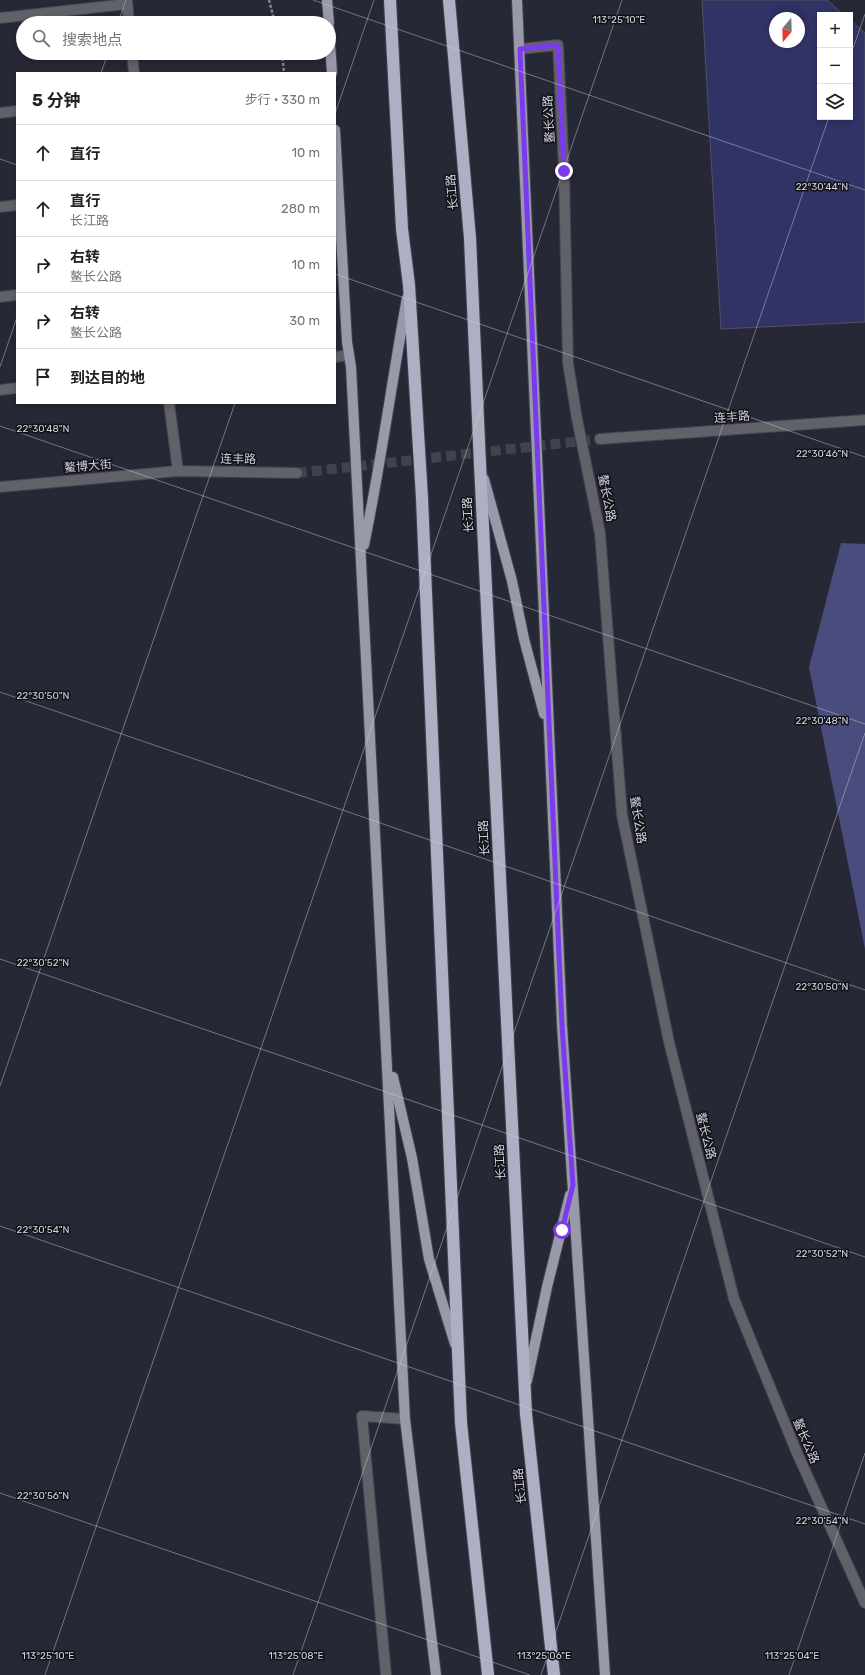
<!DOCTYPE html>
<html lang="zh">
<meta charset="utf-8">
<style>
:root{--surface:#fff;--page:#f6f6f6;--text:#222;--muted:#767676;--line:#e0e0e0}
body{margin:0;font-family:Rubik,"Noto Sans SC",sans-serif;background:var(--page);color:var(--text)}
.controls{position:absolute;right:12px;top:12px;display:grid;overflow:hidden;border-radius:0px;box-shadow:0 2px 6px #0003}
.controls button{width:36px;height:36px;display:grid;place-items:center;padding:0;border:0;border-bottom:1px solid var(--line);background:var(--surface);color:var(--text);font:20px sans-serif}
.compass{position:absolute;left:769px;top:12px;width:36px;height:36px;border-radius:50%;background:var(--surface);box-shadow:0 2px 6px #0003;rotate:199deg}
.stop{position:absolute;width:12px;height:12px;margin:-9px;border:3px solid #7c3aed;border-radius:50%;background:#fff}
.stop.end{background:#7c3aed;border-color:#fff;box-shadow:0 1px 4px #0008}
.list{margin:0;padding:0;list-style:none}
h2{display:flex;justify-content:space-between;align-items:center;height:52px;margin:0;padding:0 16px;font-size:17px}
h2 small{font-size:13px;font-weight:400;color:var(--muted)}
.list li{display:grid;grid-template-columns:26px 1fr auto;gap:12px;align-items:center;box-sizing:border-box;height:56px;padding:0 16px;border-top:1px solid var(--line)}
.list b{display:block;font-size:15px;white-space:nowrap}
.list p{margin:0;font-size:13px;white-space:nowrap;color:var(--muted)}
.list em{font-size:13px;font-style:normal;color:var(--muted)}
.icon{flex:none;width:22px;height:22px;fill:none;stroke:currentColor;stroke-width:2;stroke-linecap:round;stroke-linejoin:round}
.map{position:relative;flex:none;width:865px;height:1675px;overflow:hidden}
.search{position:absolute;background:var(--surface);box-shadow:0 2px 6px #0003;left:16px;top:16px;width:320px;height:44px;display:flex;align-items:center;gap:10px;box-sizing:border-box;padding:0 14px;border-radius:22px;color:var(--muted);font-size:15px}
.panel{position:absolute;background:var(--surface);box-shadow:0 2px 6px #0003;left:16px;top:72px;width:320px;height:332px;border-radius:0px}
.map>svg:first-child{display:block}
</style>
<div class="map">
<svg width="865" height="1675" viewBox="0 0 865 1675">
<rect width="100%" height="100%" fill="#272836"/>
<polygon fill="#4a4c7e" points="841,543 865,544 865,949 809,667"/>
<path fill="#313265" stroke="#505262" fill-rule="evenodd" d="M702,0H827L844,15H820V117H850V20L865,33V322L721,329ZM775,18H799V42H775Z"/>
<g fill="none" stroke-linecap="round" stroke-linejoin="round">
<polyline stroke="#40424f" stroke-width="10" stroke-dasharray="10 5" stroke-linecap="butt" points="297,473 600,439"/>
<defs>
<g id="minor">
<polyline points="127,0 129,23"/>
<polyline points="0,18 127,4"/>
<polyline points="520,49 558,45 564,171 568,363 577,419 600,533 622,815 669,1042 734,1299 797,1453 865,1603"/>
<polyline points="132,53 134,73"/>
<polyline points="0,113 17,111"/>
<polyline points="0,207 17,205"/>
<polyline points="0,297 17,295"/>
<polyline points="335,357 349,355"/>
<polyline points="0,390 17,388"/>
<polyline points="169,403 178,471"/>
<polyline points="600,439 865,420"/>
<polyline points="0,487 178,471 297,473"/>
<polyline points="386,1675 362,1416 405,1419"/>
</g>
<g id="major">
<polyline points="327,0 329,23"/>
<polyline points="517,0 562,1025 605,1675"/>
<polyline points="329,28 332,73"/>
<polyline points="335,130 347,342 351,367 405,1419 436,1675"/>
<polyline points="484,479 512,581 524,639 544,714"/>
<path d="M364,545C381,463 392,380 407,298"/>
<polyline points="393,1077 412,1158 429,1259 455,1344"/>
<polyline points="527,1381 547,1287 570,1195"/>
</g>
<g id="highway">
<polyline points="390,0 402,229 409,285 422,498 461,1423 488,1675"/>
<polyline points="449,0 470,238 480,464 526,1414 554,1675"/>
</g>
</defs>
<use href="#minor" stroke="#424350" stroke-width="12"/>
<use href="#major" stroke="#424350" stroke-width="12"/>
<use href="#highway" stroke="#424350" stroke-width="14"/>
<g stroke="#848590" stroke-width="2.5" stroke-dasharray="3 2" stroke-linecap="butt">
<polyline points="269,0 275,23"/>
<polyline points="282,53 284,73"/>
</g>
<use href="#minor" stroke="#616269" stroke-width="10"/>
<use href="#major" stroke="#9899a9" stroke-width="10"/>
<use href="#highway" stroke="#adafc2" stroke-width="12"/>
</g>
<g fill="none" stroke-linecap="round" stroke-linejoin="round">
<polyline stroke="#7c3aed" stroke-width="5" points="562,1230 573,1185 562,1025 520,49 558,45 564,171"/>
</g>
<path fill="none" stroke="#d1d2db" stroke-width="1" stroke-opacity="0.45" d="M313,0L865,190M118,23L126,0M850,57L865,14M101,73L108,53M335,114L374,0M0,159L17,165M335,274L865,457M0,367L17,317M0,426L865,724M0,692L865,990M0,959L865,1257M0,1086L235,403M0,1226L865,1524M0,1493L530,1675M45,1675L622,0M293,1675L829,117M541,1675L865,733M789,1675L865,1453"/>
<g text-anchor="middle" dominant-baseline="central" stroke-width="3" stroke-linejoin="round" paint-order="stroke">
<g font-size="12" fill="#d1d2db" stroke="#111118">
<text transform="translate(549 119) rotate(-93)">鳌长公路</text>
<text transform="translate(452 192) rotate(-95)">长江路</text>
<text transform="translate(732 417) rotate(-4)">连丰路</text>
<text transform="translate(238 459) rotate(1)">连丰路</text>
<text transform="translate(88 466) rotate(-5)">鳌博大街</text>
<text transform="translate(607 498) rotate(79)">鳌长公路</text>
<text transform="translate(468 515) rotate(-93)">长江路</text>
<text transform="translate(638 820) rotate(81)">鳌长公路</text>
<text transform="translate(484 838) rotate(-93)">长江路</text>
<text transform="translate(706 1136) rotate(76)">鳌长公路</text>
<text transform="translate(500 1162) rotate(-93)">长江路</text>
<text transform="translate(806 1441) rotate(67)">鳌长公路</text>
<text transform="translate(520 1486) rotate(-96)">长江路</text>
</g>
</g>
<g font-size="10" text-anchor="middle" fill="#d1d2db" stroke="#111118" stroke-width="3" stroke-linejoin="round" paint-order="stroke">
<text x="619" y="23">113°25'10"E</text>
<text x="822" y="190">22°30'44"N</text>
<text x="43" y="432">22°30'48"N</text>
<text x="822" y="457">22°30'46"N</text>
<text x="43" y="699">22°30'50"N</text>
<text x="822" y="724">22°30'48"N</text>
<text x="43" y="966">22°30'52"N</text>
<text x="822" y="990">22°30'50"N</text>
<text x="43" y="1233">22°30'54"N</text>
<text x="822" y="1257">22°30'52"N</text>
<text x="43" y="1499">22°30'56"N</text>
<text x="822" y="1524">22°30'54"N</text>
<text x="48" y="1659">113°25'10"E</text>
<text x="296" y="1659">113°25'08"E</text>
<text x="544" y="1659">113°25'06"E</text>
<text x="792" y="1659">113°25'04"E</text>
</g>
</svg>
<div class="controls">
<button>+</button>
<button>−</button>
<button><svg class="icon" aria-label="layers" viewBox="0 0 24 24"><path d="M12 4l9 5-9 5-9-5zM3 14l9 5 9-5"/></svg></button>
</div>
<svg class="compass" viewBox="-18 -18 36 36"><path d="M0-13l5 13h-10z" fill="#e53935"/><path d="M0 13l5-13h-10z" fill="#767676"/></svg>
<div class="stop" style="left:562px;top:1230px"></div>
<div class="stop end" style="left:564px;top:171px"></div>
<div class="search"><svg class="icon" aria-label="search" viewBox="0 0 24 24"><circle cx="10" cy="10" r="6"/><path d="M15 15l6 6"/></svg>搜索地点</div>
<section class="panel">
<h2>5 分钟<small>步行 · 330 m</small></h2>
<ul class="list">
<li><svg class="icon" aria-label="ahead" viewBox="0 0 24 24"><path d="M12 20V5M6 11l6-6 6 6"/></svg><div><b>直行</b></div><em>10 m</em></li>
<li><svg class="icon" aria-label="ahead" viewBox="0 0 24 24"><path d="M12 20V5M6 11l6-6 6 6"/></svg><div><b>直行</b><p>长江路</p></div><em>280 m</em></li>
<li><svg class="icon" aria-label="right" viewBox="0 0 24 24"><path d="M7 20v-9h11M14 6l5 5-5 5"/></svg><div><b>右转</b><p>鳌长公路</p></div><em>10 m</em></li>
<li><svg class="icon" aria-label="right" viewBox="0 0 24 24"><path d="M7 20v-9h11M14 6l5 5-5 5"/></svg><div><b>右转</b><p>鳌长公路</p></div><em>30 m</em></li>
<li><svg class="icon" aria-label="arrive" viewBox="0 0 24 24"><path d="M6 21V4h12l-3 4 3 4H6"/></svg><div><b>到达目的地</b></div></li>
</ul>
</section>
</div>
